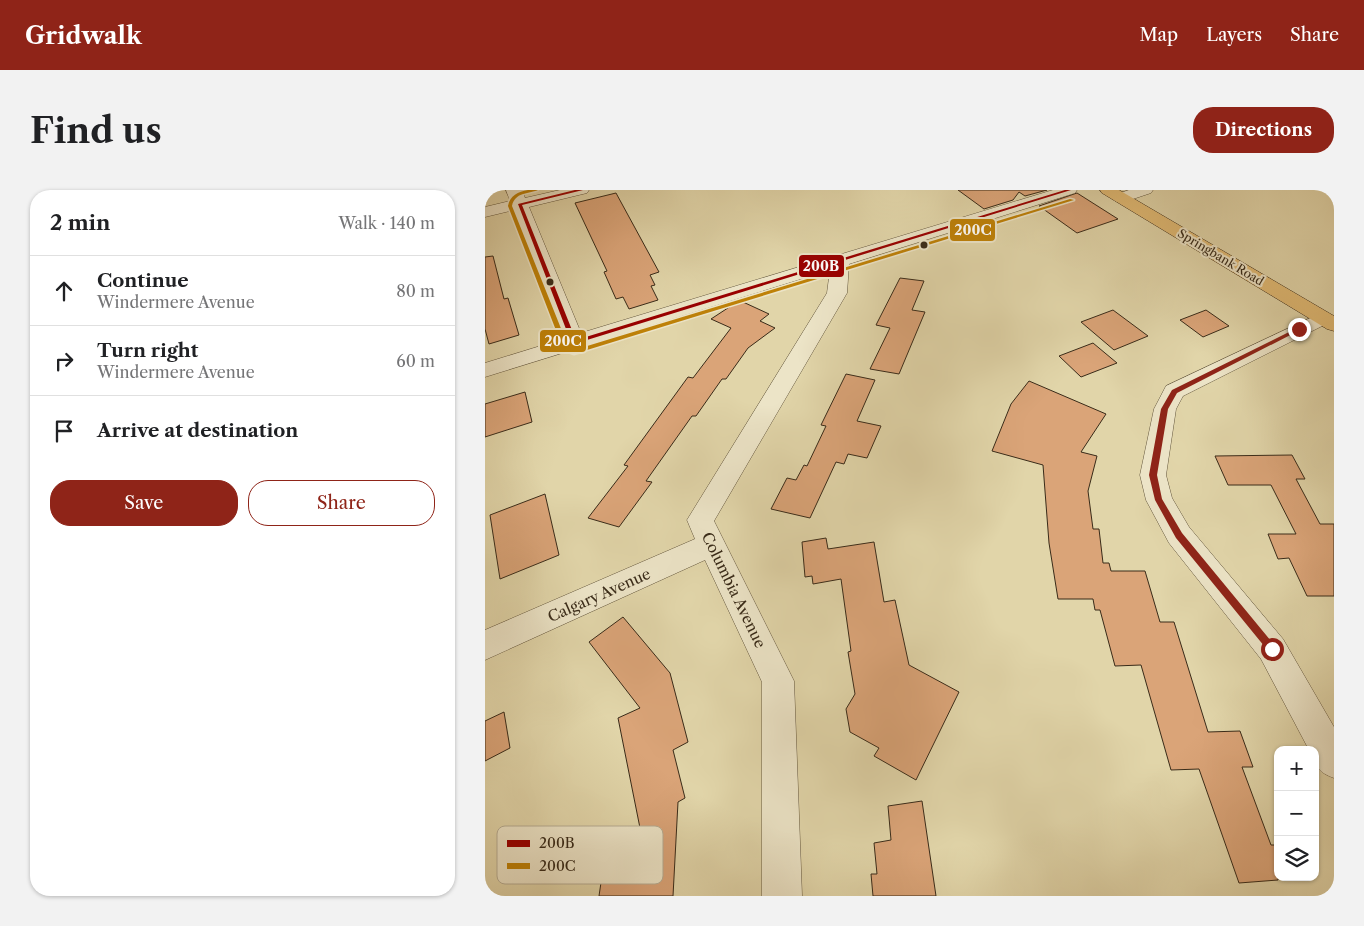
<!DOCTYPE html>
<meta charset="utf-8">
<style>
:root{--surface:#fff;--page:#f2f2f2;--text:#202124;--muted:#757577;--line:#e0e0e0;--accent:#8f2418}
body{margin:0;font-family:"Libre Caslon Text",serif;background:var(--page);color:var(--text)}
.controls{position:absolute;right:15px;bottom:15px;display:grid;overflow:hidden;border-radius:10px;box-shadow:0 1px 4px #0004}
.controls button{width:45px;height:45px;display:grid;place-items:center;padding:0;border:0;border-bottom:1px solid var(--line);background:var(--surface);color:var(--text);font:25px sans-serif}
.stop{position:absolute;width:15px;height:15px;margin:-11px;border:4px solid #8f2418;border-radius:50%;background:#fff}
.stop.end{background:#8f2418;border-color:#fff;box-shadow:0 1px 5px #0008}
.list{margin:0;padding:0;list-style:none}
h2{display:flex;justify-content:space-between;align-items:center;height:65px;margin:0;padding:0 20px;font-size:21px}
h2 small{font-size:16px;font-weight:400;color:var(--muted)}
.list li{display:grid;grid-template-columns:32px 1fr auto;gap:15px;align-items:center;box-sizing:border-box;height:70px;padding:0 20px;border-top:1px solid var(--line)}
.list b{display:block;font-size:19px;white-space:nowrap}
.list p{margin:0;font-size:16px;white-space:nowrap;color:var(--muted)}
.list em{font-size:16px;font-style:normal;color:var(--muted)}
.actions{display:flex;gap:10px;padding:15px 20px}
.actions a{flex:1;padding:11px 0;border:1px solid var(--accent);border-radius:20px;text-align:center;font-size:18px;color:var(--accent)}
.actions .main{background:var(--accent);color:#fff}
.icon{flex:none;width:28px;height:28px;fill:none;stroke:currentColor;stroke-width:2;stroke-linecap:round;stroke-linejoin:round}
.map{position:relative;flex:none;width:849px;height:706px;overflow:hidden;border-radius:20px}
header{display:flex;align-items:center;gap:30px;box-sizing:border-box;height:70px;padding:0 25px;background:var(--accent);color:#fff}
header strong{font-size:24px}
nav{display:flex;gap:28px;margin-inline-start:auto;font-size:18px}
.intro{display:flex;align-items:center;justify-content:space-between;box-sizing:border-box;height:120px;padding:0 30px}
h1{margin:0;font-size:35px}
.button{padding:12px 22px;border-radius:20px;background:var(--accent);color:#fff;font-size:18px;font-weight:700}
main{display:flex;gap:30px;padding:0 30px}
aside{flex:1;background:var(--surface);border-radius:20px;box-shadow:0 1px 4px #0004}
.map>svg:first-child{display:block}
</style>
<header>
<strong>Gridwalk</strong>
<nav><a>Map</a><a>Layers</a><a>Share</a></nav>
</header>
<div class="intro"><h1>Find us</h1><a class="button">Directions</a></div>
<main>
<aside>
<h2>2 min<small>Walk · 140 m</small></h2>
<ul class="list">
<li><svg class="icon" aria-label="ahead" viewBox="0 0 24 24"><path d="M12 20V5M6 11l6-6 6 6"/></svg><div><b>Continue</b><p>Windermere Avenue</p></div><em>80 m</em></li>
<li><svg class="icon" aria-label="right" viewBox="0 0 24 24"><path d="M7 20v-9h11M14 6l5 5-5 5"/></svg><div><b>Turn right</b><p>Windermere Avenue</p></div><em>60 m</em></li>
<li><svg class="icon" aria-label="arrive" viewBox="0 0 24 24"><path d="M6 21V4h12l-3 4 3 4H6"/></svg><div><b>Arrive at destination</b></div></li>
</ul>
<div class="actions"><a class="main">Save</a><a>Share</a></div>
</aside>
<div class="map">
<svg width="849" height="706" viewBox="0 0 849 706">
<rect width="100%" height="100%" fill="#e1d5a9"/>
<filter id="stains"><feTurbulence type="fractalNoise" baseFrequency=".004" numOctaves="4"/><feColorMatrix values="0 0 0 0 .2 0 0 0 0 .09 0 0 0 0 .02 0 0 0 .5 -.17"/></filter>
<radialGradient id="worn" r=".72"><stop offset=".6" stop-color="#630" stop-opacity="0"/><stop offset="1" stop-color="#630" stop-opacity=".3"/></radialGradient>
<g fill="#daa478" stroke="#392b19">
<polygon points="473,0 562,0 540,6 534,2 528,10 499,19"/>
<polygon points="131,3 174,82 165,85 170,95 166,96 173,110 144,119 138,107 131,109 119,82 122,81 90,13"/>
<polygon points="592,3 633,29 592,43 554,16"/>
<polygon points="8,66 19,109 23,108 34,145 4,154 0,139 0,67"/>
<polygon points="415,88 439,91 427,120 440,122 414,184 385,179 405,138 391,135"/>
<polygon points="252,112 258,112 284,124 275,131 290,138 263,158 241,189 237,189 211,226 207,226 161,291 167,292 134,337 103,328 143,276 139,275 203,187 208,188 246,138 226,129"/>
<polygon points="628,120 663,146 629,160 596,132"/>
<polygon points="721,120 744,136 718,147 695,130"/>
<polygon points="608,153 632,173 596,187 574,166"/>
<polygon points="361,184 390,190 372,231 396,236 382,268 363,264 359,274 351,272 325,328 286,319 302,288 311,290 319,275 322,276 341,236 336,235"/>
<polygon points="544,191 621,224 596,262 612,266 603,301 608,339 614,339 618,373 624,373 626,381 660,381 675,432 689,432 723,542 755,541 768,577 757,577 786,655 793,655 793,690 754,693 714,579 686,580 656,475 630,476 615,420 610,420 608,409 573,409 564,353 558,275 507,261 526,214"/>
<polygon points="40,202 47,232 0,247 0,214"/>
<polygon points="807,265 820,289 811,289 835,334 849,334 849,406 822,406 804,368 793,369 783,344 811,344 786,295 743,295 730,266"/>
<polygon points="60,304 74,365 15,389 5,325"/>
<polygon points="341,348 343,359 389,352 399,412 410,410 424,475 474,502 431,590 389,566 394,558 365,542 361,519 370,504 363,462 366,461 356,389 328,394 327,386 320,387 317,352"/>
<polygon points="138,427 185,483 203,552 188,560 200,608 193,612 188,706 114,706 118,679 154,672 156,643 133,528 155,518 104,452"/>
<polygon points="19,522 25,558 0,571 0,531"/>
<polygon points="437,611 451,706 388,706 386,684 392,684 389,653 406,650 403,616"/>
</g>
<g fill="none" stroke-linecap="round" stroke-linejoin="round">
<defs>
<g id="minor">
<polygon points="21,0 37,0 40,8 75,0 104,0 102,3 44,17 96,143 568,0 592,0 590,3 364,74 362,103 229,331 309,491 317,706 277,706 277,492 220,370 0,470 0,440 210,349 202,330 342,103 345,80 0,187 0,173 78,149 29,20 0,27 0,17 25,11"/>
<polygon points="644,0 668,0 666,3 636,13 630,11 628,8 630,5"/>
<path d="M838,122L845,124L848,128L845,132L698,206L691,219L681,285L687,308L704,337L798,449L849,537V588C833,582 830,577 830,560H824L776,469L684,353L661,310L655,285L669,219L681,196Z"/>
</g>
<polygon id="major" points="615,0 634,0 849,126 849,141 842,139 617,3"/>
</defs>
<use href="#minor" stroke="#63563d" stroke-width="1"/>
<use href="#major" stroke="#392b19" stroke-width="1"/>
<use href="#minor" fill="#ece4c7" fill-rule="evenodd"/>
<use href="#major" fill="#e0ba74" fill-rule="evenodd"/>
<defs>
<polygon id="bus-1" points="90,0 98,0 37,15 91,150 580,0 586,0 89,154 86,152 33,14"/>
<path id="bus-2" d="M43,0H53C43,4 30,2 27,16L83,156L85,159L89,160L585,9L589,10L89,164L81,161L77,156L23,16C25,5 33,2 43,0Z"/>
</defs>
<use href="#bus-1" stroke="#ece4c7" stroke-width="3"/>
<use href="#bus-2" stroke="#ece4c7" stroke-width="3"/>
<use href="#bus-1" fill="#900" fill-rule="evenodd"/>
<use href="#bus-2" fill="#be8108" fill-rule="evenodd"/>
</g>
<polygon fill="#8f2418" points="812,138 817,139 692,203 683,219 672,285 677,309 697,343 790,456 790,462 787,463 784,462 691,348 670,310 664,285 676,219 687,200"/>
<g fill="#392b19" stroke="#ece4c7" stroke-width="2">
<circle cx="439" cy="55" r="4.5"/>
<circle cx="65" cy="92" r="4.5"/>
</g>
<g text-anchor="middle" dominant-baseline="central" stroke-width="4" stroke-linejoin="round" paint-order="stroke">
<g font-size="12" fill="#392b19" stroke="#ece4c7">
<text transform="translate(736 67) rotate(31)">Springbank Road</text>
</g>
<g font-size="15" fill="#392b19" stroke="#ece4c7">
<text transform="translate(249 400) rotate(64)">Columbia Avenue</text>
<text transform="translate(114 405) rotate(-24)">Calgary Avenue</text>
</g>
</g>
<rect x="12" y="636" width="166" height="58" rx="8" fill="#ece4c7" stroke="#b6ac93" stroke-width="1"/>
<rect x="22" y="650" width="23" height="7" fill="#900"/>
<rect x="22" y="673" width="23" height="6" fill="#be8108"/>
<g font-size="14" fill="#392b19">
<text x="54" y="658">200B</text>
<text x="54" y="681">200C</text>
</g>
<g stroke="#ece4c7" stroke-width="2">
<rect x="464" y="28" width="47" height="24" rx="5" fill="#be8108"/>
<rect x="313" y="64" width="47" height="24" rx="5" fill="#900"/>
<rect x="54" y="139" width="48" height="24" rx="5" fill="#be8108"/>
</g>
<g font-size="14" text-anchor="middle" font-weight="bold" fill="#fff">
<text x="488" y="45">200C</text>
<text x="336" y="81">200B</text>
<text x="78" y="156">200C</text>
</g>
<rect width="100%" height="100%" filter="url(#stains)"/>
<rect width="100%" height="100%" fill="url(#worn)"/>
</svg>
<div class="controls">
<button>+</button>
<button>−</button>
<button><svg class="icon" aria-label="layers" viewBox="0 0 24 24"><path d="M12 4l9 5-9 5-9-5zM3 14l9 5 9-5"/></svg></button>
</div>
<div class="stop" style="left:787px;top:459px"></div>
<div class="stop end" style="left:814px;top:139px"></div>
</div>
</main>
